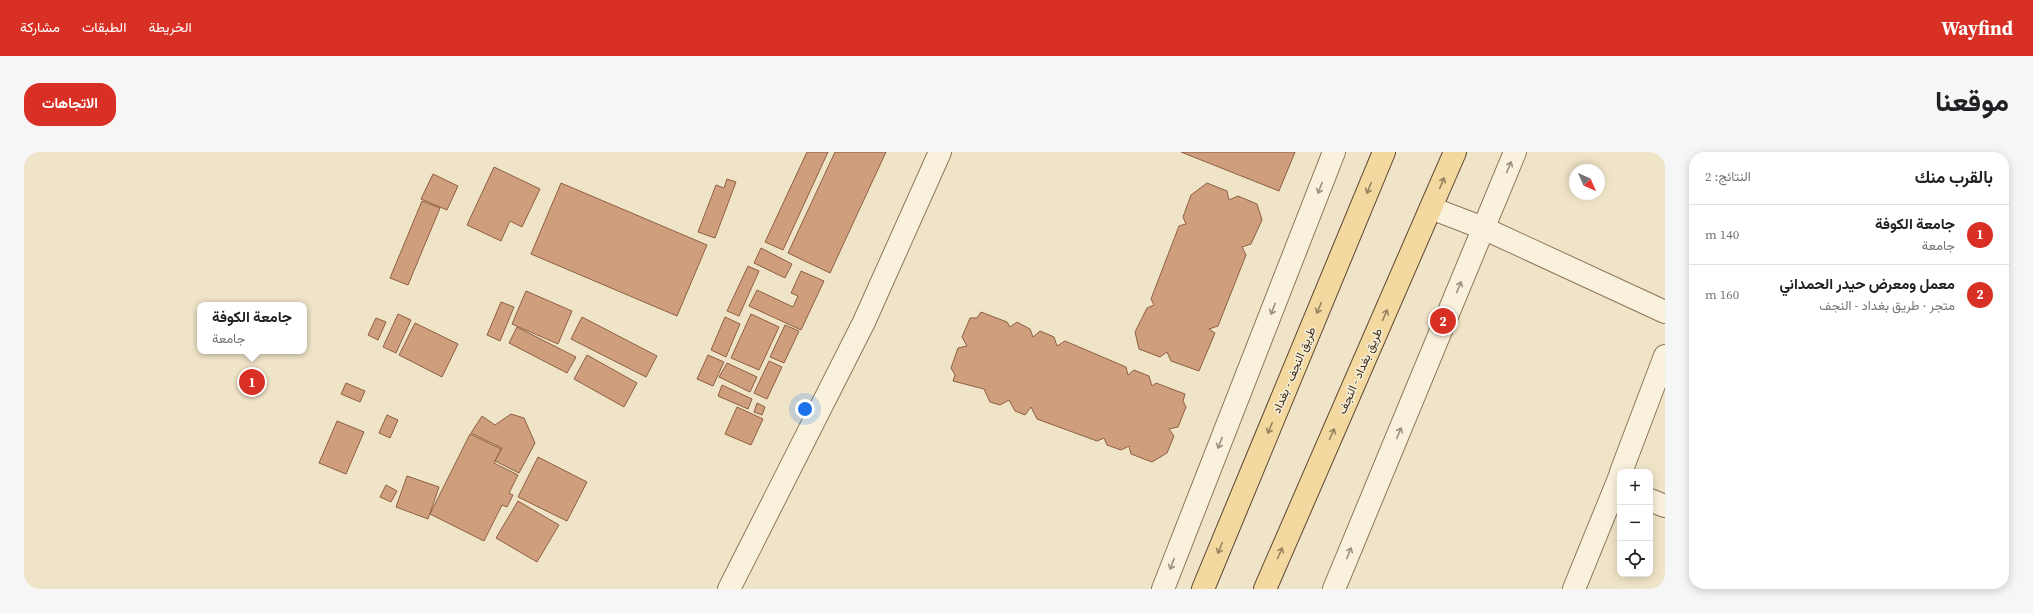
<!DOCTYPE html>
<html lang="ar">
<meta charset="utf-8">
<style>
:root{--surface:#fff;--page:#f6f6f6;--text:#202124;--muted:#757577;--line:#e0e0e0;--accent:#d93025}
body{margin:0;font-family:"Source Serif 4",Vazirmatn,serif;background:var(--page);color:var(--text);direction:rtl}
.controls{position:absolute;right:12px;bottom:12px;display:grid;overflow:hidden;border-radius:8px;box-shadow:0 2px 10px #0003}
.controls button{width:36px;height:36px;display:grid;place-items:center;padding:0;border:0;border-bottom:1px solid var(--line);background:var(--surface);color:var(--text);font:20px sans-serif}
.compass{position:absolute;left:1545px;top:12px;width:36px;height:36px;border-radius:50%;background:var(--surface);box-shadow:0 2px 10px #0003;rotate:135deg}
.you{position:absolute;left:781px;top:257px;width:14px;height:14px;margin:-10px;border:3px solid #fff;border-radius:50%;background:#1a73e8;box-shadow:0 0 0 6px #1a73e833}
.badge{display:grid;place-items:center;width:26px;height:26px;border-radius:50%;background:var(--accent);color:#fff;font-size:13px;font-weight:700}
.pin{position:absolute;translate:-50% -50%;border:2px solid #fff;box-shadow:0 1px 4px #0006}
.popup{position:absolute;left:173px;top:150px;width:110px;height:52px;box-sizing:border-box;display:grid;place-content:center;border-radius:8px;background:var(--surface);filter:drop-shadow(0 1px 3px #0005);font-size:13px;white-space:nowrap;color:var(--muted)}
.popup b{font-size:15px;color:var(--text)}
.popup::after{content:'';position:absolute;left:50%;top:100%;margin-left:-8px;border:8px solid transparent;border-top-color:var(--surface)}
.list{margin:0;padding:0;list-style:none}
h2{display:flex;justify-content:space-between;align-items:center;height:52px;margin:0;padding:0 16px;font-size:17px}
h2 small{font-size:13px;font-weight:400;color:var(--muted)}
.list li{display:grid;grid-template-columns:26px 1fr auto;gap:12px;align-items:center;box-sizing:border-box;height:60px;padding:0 16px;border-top:1px solid var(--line)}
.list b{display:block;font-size:15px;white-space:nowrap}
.list p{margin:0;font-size:13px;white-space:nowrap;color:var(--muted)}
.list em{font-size:13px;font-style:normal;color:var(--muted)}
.icon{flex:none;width:22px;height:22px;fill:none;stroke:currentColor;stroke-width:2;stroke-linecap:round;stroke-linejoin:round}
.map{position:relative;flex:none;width:1641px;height:437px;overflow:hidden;direction:ltr;border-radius:16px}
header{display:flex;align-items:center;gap:24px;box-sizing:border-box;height:56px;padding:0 20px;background:var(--accent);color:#fff}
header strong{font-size:19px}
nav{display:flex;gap:22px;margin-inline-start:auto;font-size:14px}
.intro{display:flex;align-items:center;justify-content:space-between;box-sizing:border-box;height:96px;padding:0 24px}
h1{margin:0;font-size:28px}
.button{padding:10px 18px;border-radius:16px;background:var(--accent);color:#fff;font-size:14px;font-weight:700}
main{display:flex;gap:24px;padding:0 24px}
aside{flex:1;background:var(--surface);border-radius:16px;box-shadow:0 2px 10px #0003}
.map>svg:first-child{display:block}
</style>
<header>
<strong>Wayfind</strong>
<nav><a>الخريطة</a><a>الطبقات</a><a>مشاركة</a></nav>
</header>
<div class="intro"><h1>موقعنا</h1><a class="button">الاتجاهات</a></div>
<main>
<aside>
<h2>بالقرب منك<small>النتائج: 2</small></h2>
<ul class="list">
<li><span class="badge">1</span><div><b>جامعة الكوفة</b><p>جامعة</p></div><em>140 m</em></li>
<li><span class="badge">2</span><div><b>معمل ومعرض حيدر الحمداني</b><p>متجر · طريق بغداد - النجف</p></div><em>160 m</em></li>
</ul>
</aside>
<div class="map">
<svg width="1641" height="437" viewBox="0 0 1641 437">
<rect width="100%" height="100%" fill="#f0e4c8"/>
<g fill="#cf9f7d" stroke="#8d5f41">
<polygon points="783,0 804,0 759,98 741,90"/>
<polygon points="811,0 862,0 806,121 764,101"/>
<polygon points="1157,0 1271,0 1255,39"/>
<polygon points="470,15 516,37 498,75 486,69 477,89 443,73"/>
<polygon points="409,22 434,34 423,58 397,47"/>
<polygon points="703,27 712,30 691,86 674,80 692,33 700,36"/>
<polygon points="537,31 683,93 653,164 507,102"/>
<polygon points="1183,31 1203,39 1205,48 1214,44 1233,52 1238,68 1227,92 1218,95 1222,103 1194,174 1185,177 1191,181 1175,219 1147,209 1143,200 1136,205 1115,197 1111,180 1123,156 1130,153 1127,147 1155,74 1162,72 1159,65 1167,43"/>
<polygon points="398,49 416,56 384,133 366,126"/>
<polygon points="737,96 768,112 761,126 730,111"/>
<polygon points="724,114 735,119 715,164 703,159"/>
<polygon points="777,119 800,129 777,178 725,154 733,138 769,155 774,144 767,141"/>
<polygon points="502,139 548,159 534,192 488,172"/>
<polygon points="477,150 490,155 476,189 463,183"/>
<polygon points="957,160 983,170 986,175 993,170 1006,177 1009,185 1016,179 1030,185 1033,194 1041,189 1102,215 1104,223 1110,218 1125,224 1128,234 1132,231 1161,242 1159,249 1162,255 1154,275 1145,277 1150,284 1143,301 1128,310 1107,302 1105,294 1097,298 1083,293 1080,286 1073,289 1013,267 1007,255 1001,263 991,259 985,248 976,253 966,250 960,237 929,229 931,223 927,216 934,196 943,194 938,185 946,166 953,166"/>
<polygon points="374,162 387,168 372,201 359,195"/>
<polygon points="727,162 755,175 735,218 707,206"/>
<polygon points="558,165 633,204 622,225 547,187"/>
<polygon points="701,165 716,172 702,205 687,198"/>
<polygon points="352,166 362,170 354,188 344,183"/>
<polygon points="391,171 434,192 418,225 375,203"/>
<polygon points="761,173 775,179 760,211 746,205"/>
<polygon points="493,175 552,205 543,221 485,191"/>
<polygon points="563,203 613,231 600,255 550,227"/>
<polygon points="684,203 700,210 689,234 673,227"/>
<polygon points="745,209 758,215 743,247 730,241"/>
<polygon points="703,211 733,225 726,240 695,225"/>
<polygon points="322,231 341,239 336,250 317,242"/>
<polygon points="698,233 728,247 724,257 694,244"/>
<polygon points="733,251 741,255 738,263 730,260"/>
<polygon points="713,255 739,267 727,293 701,282"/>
<polygon points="487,262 500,266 511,291 495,321 471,309 478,296 447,281 458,264 471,273"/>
<polygon points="363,263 374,268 366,286 355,281"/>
<polygon points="313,269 340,280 322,322 295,311"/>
<polygon points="446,282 477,297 470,311 494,323 485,341 489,343 483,355 478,353 460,389 406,362"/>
<polygon points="514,305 563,330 543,369 494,345"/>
<polygon points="383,324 415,335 404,367 372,355"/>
<polygon points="362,333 373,339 367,350 356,345"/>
<polygon points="494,349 535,373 513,410 472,386"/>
</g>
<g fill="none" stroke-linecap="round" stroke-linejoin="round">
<defs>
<g id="street">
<polyline points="1407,56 1459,76 1641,160"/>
<polyline points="1597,320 1641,204"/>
<polyline points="1626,348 1641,354"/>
<polyline points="705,437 840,170 916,0"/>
<polyline points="1139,437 1310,0"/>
<polyline points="1310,437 1491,0"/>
<polyline points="1550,437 1596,324"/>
</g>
<g id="primary">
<polyline points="1179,437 1360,0"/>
<polyline points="1241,437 1431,0"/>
</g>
</defs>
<use href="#street" stroke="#8d765c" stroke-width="24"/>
<use href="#primary" stroke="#5b4430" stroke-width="24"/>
<use href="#street" stroke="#faf1dc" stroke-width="22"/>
<use href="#primary" stroke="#f3d9a0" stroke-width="22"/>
</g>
<defs><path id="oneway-shaft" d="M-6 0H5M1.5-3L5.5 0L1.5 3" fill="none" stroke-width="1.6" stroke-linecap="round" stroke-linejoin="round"/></defs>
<g stroke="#9c907e">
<use href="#oneway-shaft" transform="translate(1485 15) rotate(-67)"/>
<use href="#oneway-shaft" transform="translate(1296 36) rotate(111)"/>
<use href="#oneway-shaft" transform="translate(1435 135) rotate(-68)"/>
<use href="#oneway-shaft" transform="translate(1249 157) rotate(111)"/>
<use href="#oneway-shaft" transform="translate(1375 281) rotate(-68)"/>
<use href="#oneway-shaft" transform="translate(1196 291) rotate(111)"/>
<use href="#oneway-shaft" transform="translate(1325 401) rotate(-68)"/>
<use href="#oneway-shaft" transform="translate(1148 412) rotate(111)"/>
</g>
<g stroke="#988460">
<use href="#oneway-shaft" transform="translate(1418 31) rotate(-67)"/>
<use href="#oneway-shaft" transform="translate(1345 36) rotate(113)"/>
<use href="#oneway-shaft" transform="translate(1295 156) rotate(113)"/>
<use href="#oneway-shaft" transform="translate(1361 163) rotate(-66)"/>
<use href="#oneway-shaft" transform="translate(1246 276) rotate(113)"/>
<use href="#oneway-shaft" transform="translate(1308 282) rotate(-66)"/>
<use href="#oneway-shaft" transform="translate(1196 396) rotate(113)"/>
<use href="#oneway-shaft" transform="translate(1256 401) rotate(-66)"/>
</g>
<g text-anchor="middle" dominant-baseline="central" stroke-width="3" stroke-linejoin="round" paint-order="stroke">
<g font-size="12" fill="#3d2e20" stroke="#f7eed8">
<text transform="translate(1270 218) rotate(-67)">طريق النجف - بغداد</text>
<text transform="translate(1336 219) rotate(-66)">طريق بغداد - النجف</text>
</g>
</g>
</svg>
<div class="controls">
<button>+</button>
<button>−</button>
<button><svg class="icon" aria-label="locate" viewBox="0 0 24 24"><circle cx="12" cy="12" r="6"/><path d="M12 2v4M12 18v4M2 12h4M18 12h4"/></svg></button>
</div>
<svg class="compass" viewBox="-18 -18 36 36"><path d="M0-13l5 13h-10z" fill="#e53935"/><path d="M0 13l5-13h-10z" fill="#757577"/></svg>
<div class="you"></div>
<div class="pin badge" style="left:228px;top:230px">1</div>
<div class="popup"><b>جامعة الكوفة</b>جامعة</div>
<div class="pin badge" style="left:1419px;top:169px">2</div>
</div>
</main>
